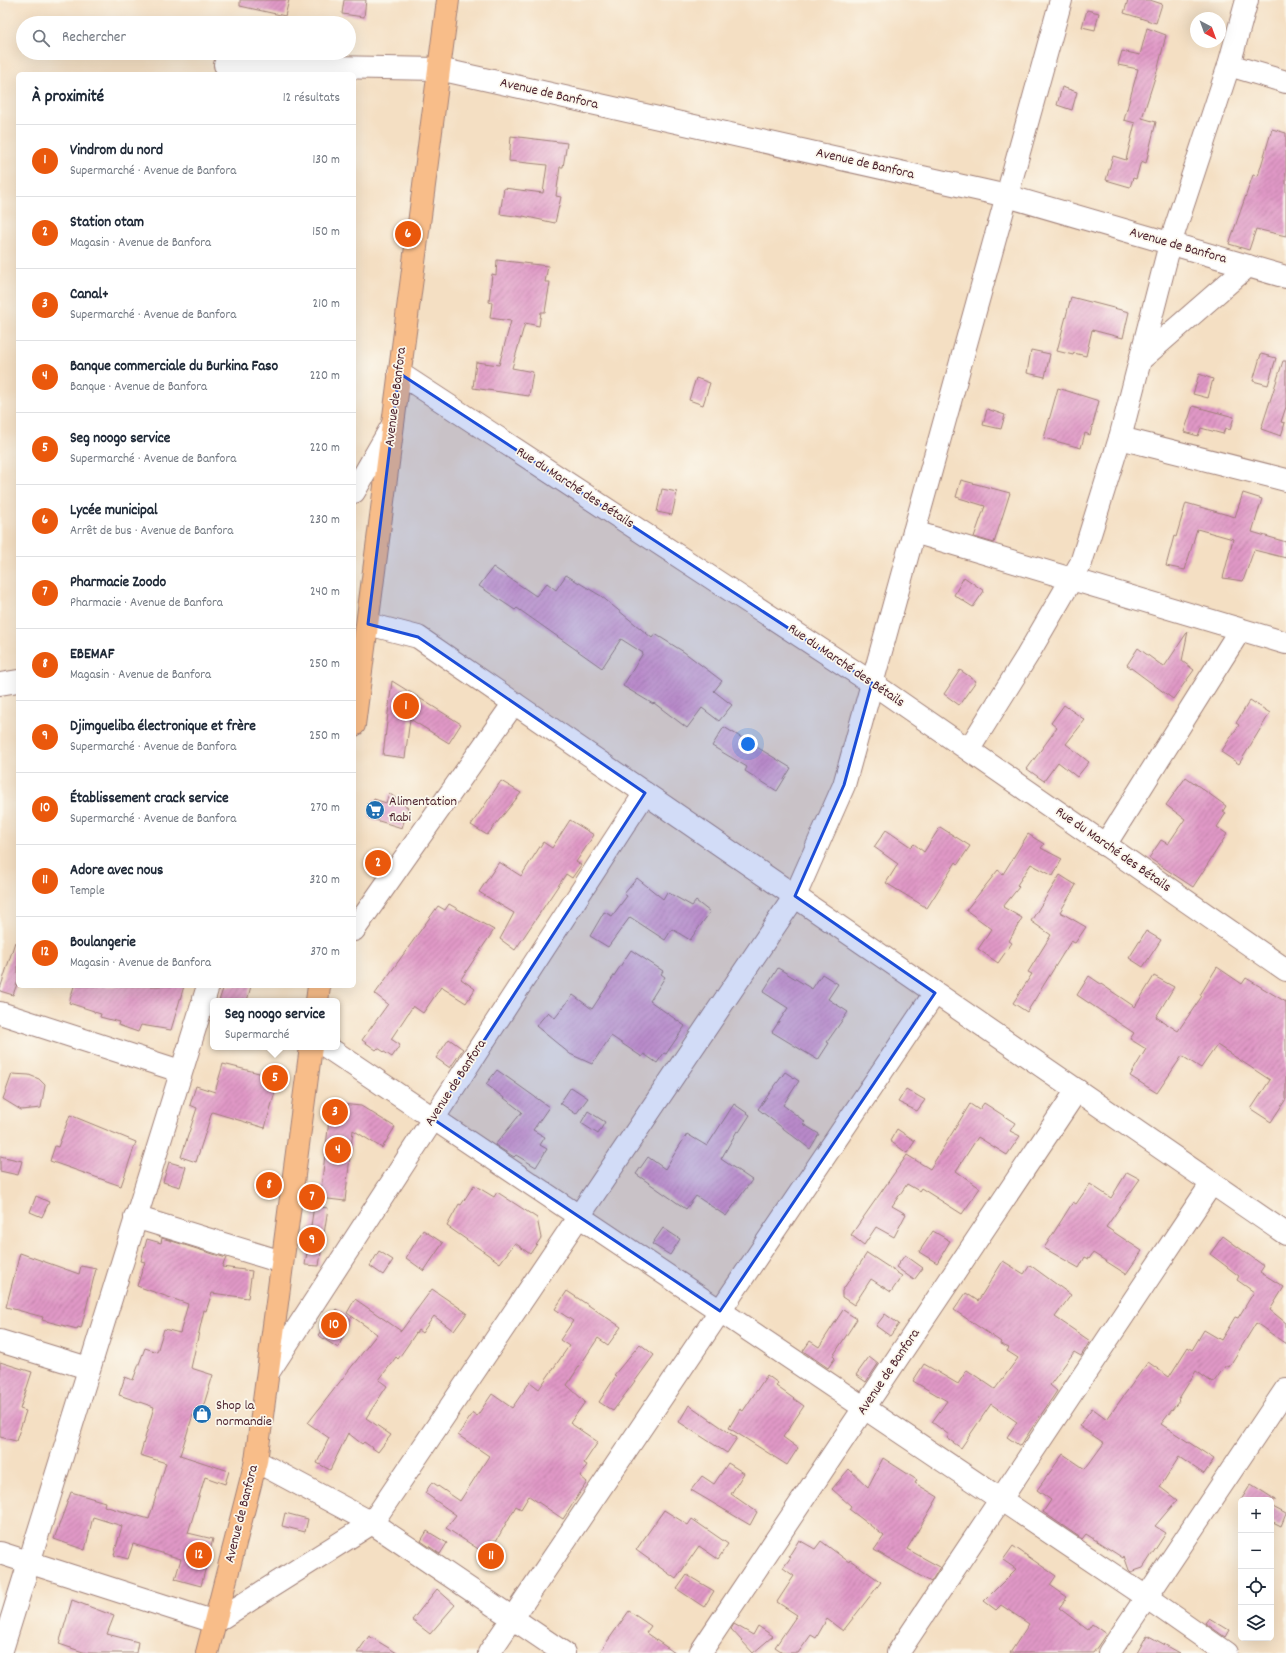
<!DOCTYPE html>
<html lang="fr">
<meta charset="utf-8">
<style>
:root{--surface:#fff;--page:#f6f6f7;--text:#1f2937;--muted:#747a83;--line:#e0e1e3;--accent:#ea580c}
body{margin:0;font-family:Dekko,sans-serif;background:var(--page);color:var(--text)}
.controls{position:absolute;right:12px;bottom:12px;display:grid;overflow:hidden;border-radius:6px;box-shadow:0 4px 16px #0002}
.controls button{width:36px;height:36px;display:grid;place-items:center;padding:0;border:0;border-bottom:1px solid var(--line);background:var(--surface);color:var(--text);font:20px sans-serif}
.compass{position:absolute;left:1190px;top:12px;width:36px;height:36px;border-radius:50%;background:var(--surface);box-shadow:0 4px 16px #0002;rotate:139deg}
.you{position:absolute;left:748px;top:744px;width:14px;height:14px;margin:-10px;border:3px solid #fff;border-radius:50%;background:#1a73e8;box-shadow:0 0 0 6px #1a73e833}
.badge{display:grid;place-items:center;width:26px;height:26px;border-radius:50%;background:var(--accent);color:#fff;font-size:13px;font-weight:700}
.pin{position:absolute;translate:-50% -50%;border:2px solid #fff;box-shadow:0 1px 4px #0006}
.popup{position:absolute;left:210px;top:998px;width:130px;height:52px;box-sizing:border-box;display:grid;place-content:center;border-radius:6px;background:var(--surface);filter:drop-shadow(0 1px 3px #0005);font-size:13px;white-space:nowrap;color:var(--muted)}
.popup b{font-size:15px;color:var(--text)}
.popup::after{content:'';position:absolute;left:50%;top:100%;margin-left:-8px;border:8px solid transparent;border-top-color:var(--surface)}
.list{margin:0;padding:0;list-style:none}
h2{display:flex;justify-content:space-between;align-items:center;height:52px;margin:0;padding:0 16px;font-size:17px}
h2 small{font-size:13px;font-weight:400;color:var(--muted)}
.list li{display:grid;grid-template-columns:26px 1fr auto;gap:12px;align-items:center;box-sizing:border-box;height:72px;padding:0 16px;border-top:1px solid var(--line)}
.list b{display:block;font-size:15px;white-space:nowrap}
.list p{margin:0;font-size:13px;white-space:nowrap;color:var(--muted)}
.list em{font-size:13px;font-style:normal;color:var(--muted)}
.icon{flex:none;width:22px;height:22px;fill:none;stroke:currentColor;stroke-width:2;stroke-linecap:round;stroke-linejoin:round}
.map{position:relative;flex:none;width:1286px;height:1653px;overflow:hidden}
.search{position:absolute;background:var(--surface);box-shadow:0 4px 16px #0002;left:16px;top:16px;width:340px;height:44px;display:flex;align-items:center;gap:10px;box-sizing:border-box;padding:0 14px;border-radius:22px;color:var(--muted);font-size:15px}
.panel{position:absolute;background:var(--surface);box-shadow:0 4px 16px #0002;left:16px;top:72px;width:340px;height:916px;border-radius:6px}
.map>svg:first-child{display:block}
</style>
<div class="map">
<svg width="1286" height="1653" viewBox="0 0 1286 1653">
<defs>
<pattern id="building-hatch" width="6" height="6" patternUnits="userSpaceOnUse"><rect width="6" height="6" fill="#e098c6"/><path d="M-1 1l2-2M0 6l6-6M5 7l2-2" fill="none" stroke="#b87ba1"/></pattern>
</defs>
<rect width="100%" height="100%" fill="#fbf7ec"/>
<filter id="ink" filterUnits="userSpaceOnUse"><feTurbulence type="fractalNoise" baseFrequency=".025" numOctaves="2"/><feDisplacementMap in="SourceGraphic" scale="8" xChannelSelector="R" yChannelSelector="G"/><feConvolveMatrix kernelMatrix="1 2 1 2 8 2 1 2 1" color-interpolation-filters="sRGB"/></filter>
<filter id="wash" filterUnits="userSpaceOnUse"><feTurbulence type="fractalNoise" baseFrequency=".012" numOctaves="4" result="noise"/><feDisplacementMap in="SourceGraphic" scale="16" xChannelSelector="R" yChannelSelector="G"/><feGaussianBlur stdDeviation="0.9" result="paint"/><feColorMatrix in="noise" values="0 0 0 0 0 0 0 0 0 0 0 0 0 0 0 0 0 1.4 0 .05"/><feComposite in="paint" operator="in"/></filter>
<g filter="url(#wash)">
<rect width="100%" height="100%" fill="#f4dfc3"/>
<g id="blocks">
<g fill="url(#building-hatch)">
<polygon points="240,0 289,0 285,16 240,6"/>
<polygon points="344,0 366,0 364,17 342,14"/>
<polygon points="1128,0 1150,0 1162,4 1156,23 1124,13"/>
<polygon points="1087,10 1099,13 1095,30 1082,27"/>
<polygon points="1147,28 1166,35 1158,68 1142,118 1156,122 1146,163 1141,161 1136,179 1133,178 1130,187 1106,180 1113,156 1126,160 1135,123 1124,120 1138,69 1118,65 1122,51 1140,55"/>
<polygon points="1062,87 1077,92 1072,110 1057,105"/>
<polygon points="1272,129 1286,133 1286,236 1256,229 1249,250 1229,244 1253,175 1258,176"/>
<polygon points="511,136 567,143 563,167 560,167 556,196 561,197 555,223 523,216 523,217 500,214 504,188 543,193 547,165 509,161"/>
<polygon points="497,260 548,266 545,282 550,282 545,312 541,312 539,326 525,323 512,368 533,372 529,396 473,388 476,362 499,365 511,321 490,318 492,303 489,302 492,274 496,275"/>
<polygon points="1071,297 1129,312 1123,338 1092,330 1086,356 1074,353 1073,355 1057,351"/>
<polygon points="1031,350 1050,354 1045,377 1027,373"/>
<polygon points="1261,354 1276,358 1268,385 1253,381"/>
<polygon points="1283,361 1286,361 1286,407 1281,422 1285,423 1281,436 1261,429"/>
<polygon points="1199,374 1213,379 1208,398 1193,394"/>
<polygon points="696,378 710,383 703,405 689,400"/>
<polygon points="1058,388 1099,401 1090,435 1085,433 1081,448 1044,438"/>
<polygon points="1193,406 1234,417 1230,430 1225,428 1223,434 1201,428 1198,436 1184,432"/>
<polygon points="987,409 1005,415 1001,429 983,425"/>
<polygon points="961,480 1010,493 994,543 974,537 985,506 956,497"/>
<polygon points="662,489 677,492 672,515 657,512"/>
<polygon points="1243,493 1262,499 1252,532 1286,542 1286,558 1254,550 1243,581 1223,578 1233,539 1197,529 1185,570 1166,566 1174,536 1176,537 1186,503 1235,517"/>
<polygon points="493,567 536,596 547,583 556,590 566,575 601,596 652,638 655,634 684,652 722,681 714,691 732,705 719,721 702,708 687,728 654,703 653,704 623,686 643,653 621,639 602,668 517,608 515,610 479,586"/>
<polygon points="964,577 984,591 973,607 954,595"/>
<polygon points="1188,631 1182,661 1194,670 1173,699 1127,665 1138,648 1164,667"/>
<polygon points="960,670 976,681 959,705 944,694"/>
<polygon points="392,681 461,724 449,743 410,719 405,758 383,755"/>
<polygon points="1250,700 1270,713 1239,764 1221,752 1239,725 1236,723"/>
<polygon points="1064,705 1085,720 1066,744 1089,762 1077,777 1058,762 1044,781 1027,769 1057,728 1051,723"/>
<polygon points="724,727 791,768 777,791 745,771 747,767 712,746"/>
<polygon points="1186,777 1226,806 1223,811 1226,813 1217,827 1227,834 1193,887 1149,858 1161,840 1168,844 1185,819 1166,805"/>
<polygon points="501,781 521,793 487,835 471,825"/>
<polygon points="389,793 408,808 402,828 369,818 374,799 386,803"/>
<polygon points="570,820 594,835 576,862 581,865 572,878 566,874 515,950 500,939 514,913 479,892 499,862 521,876 543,842 552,848"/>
<polygon points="940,827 970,846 958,864 956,862 927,908 886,883 898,864 874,847 886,830 911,847 914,844 924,852"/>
<polygon points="1028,834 1044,844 1041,848 1062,859 1053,876 1031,864 1017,885 1019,887 1003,907 1022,918 1009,941 1012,943 998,963 978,949 992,929 966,910 998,870 1003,874"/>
<polygon points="1060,875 1076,885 1060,912 1086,927 1075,943 1071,941 1027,1012 1013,1003 1032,974 1028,972 1051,935 1031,921"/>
<polygon points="637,878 663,899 667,892 692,906 696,901 710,912 690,940 672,929 665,940 630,917 608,947 590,936 604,912 612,916 627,896 624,894"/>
<polygon points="449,904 494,930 461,979 475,989 466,1003 441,987 423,1013 413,1006 391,1039 400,1045 392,1057 378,1048 376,1050 362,1040 388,1004 375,994 438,906 445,910"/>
<polygon points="1146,931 1161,940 1143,967 1129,958"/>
<polygon points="15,942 18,943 18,981 13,995 0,991 0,989"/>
<polygon points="631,950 663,971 661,974 665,977 650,1001 685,1026 666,1054 664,1053 657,1063 644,1054 642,1057 611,1036 592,1064 570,1054 536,1026 548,1012 555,1018 573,995 592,1009"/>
<polygon points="1217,967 1242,984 1246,978 1286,1002 1286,1099 1271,1122 1251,1109 1270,1080 1217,1045 1201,1068 1182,1056 1157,1093 1130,1076 1146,1049 1130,1039 1134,1033 1077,995 1089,976 1135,1007 1154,976 1174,987 1156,1017 1178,1031 1202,996 1200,995"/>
<polygon points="778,968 812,989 822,974 838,984 828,999 848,1012 827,1042 829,1043 818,1060 772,1032 788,1008 763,992"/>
<polygon points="74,986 184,986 171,1030 141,1025 138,1032 118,1025 119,1022 100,1017 101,1014 94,1012 94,1011 69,1003"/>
<polygon points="224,986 251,986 247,1001 219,1001"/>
<polygon points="449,1039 463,1049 450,1068 436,1058"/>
<polygon points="223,1064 279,1078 265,1128 212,1112 196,1162 181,1157 197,1108 190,1105 196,1086 215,1092"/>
<polygon points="497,1070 549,1107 533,1130 545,1137 540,1145 547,1149 536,1167 516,1155 514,1157 495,1145 522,1112 486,1084"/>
<polygon points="785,1072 799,1081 783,1105 805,1122 803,1124 819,1134 810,1149 758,1109"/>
<polygon points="12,1074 29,1075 39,1079 45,1085 41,1108 21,1110 3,1099"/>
<polygon points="571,1087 588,1098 576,1114 560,1103"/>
<polygon points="906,1089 925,1100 917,1111 898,1102"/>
<polygon points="331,1103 361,1106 395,1127 382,1148 353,1130 345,1201 320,1198"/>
<polygon points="984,1103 1015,1123 1010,1131 1020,1136 1007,1155 978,1137 956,1171 980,1188 962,1214 921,1188 919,1191 907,1184 892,1206 906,1214 894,1237 876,1227 864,1245 851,1235 907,1155 930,1169 970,1104 979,1110"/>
<polygon points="734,1104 750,1115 739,1132 737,1131 721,1159 752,1180 726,1216 696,1196 686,1209 636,1174 648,1157 665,1169 687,1134 707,1146"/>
<polygon points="588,1111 605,1122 598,1134 581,1123"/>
<polygon points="70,1115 136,1142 121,1186 50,1161 55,1146 58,1147"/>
<polygon points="897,1129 915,1141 907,1153 890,1141"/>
<polygon points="0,1156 22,1161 18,1175 0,1171"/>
<polygon points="169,1162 186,1167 180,1187 163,1182"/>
<polygon points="1127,1172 1140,1179 1106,1227 1142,1251 1126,1274 1093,1253 1089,1259 1085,1257 1079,1268 1044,1248 1073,1202 1076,1204 1090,1184 1111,1198"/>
<polygon points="474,1185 494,1197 497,1192 537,1218 541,1238 530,1254 515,1243 500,1263 447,1226 459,1204 461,1205"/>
<polygon points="36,1196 49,1202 42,1217 30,1212"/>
<polygon points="314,1206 328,1208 319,1266 305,1265"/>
<polygon points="663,1228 680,1239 670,1255 652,1244"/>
<polygon points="423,1230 443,1243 424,1271 406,1258"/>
<polygon points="933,1231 950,1241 937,1263 919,1252"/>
<polygon points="1223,1236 1264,1266 1260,1272 1284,1287 1270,1310 1286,1323 1286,1344 1256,1323 1229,1367 1226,1365 1213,1383 1196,1371 1178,1400 1179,1401 1161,1424 1214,1459 1204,1474 1179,1457 1160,1487 1177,1500 1155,1526 1166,1533 1143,1568 1131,1572 1129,1570 1124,1556 1123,1558 1086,1534 1082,1539 1043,1512 1051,1500 1037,1490 1063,1454 1085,1469 1104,1443 1079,1426 1092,1408 1107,1419 1148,1362 1169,1377 1188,1347 1192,1350 1204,1330 1221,1340 1235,1317 1238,1318 1254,1292 1237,1280 1239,1276 1210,1254"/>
<polygon points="162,1238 226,1258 222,1267 252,1271 248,1298 212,1293 206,1311 204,1310 191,1368 213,1375 200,1417 193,1415 180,1455 229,1471 225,1484 205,1477 188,1533 213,1539 201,1586 175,1579 181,1559 133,1544 128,1559 114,1555 122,1526 93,1517 85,1550 54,1539 71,1492 105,1502 104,1506 149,1519 166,1463 140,1455 154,1407 119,1395 125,1377 133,1380 145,1348 157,1352 164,1329 180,1333 188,1304 137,1286 145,1262 141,1261 147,1239 161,1243"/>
<polygon points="379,1251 393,1260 383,1275 370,1266"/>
<polygon points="20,1253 79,1274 81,1266 96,1269 81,1328 78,1327 77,1329 42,1320 43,1317 6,1307"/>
<polygon points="867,1253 902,1276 891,1292 871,1279 854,1305 842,1297 842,1291"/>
<polygon points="905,1255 923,1268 914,1280 896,1267"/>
<polygon points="1003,1261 1024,1274 1030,1265 1071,1295 1055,1317 1090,1341 1081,1356 1074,1352 1050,1385 1057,1391 1020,1446 1007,1437 1017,1422 991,1404 961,1448 947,1438 949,1435 932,1422 947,1401 913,1381 924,1364 958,1384 967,1370 995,1389 1018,1358 1007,1351 1009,1348 1000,1344 1001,1342 954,1310 966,1293 978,1301"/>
<polygon points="432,1289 467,1313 454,1331 434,1316 422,1333 418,1330 398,1359 396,1357 379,1380 387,1386 366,1418 391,1435 378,1452 364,1442 362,1444 348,1433 330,1470 317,1463 329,1438 308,1423 377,1334 347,1313 355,1299 401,1331"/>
<polygon points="567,1291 621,1327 608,1345 598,1338 567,1385 585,1402 570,1423 598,1442 584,1463 587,1465 580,1476 587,1482 563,1519 529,1496 521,1509 516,1506 496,1541 495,1540 486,1554 446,1528 456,1515 425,1493 432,1482 460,1501 489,1456 458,1435 473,1413 477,1416 492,1394 512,1408 530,1382 539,1389 569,1346 560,1340 573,1321 555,1309"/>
<polygon points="337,1309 351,1319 338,1348 318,1335"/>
<polygon points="843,1310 857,1319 833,1356 835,1358 828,1368 803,1351 810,1341 819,1347"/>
<polygon points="885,1314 899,1324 890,1336 876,1326"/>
<polygon points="640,1344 654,1355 613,1411 599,1402 616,1376 614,1375"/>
<polygon points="869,1357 878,1364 866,1382 856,1375"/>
<polygon points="0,1362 32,1372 20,1409 26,1411 16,1441 0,1437"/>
<polygon points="767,1375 778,1383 776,1386 804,1406 783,1437 798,1448 787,1465 729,1428 740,1409 743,1411"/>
<polygon points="689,1405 737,1438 727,1453 679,1422"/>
<polygon points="883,1458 917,1480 915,1483 938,1497 907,1549 940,1567 931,1582 874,1550 884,1536 849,1509 851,1506 832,1489 849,1469 868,1487"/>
<polygon points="728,1463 744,1473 731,1494 757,1512 750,1525 691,1490 702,1476 714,1484"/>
<polygon points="1251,1484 1276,1500 1241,1500"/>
<polygon points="1271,1506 1286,1514 1281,1526 1271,1521"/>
<polygon points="664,1510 688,1525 692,1519 728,1544 718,1559 699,1546 676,1579 636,1550"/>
<polygon points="285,1513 308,1519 305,1532 282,1526"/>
<polygon points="427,1531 447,1543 440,1554 421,1541"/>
<polygon points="799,1540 815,1549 821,1541 849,1562 850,1560 881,1582 843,1631 827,1619 816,1638 811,1635 798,1653 784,1653 775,1647 797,1615 777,1602 794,1576 783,1568 791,1557 789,1556"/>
<polygon points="1013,1546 1056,1576 1050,1585 1067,1597 1059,1608 1088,1630 1092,1624 1106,1634 1093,1653 1010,1653 1029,1624 1001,1605 996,1610 984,1601 1016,1569 1003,1560"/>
<polygon points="687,1575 714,1591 704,1607 677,1589"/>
<polygon points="437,1589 455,1605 430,1634 412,1620"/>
<polygon points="72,1600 114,1616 107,1634 138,1642 136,1653 86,1653 59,1644"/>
<polygon points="629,1611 651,1626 646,1633 675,1653 599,1653"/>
<polygon points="1209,1618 1229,1630 1225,1637 1205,1623"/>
<polygon points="734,1624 753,1635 758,1626 773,1636 753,1653 731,1629"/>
<polygon points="1147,1635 1180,1653 1137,1653"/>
<polygon points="369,1636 397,1653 357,1653"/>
</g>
</g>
</g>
<g filter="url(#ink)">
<use href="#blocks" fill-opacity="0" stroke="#9f7f77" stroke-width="1"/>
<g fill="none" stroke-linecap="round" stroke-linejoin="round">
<defs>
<g id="minor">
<polyline points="225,65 439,69 1007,196 1286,277"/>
<polyline points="1229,65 1286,82"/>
<polyline points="1140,360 1248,266"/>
<polyline points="399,373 872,683 1286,970"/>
<polyline points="1120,438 1286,480"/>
<polyline points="354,492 392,426"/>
<polyline points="914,532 1286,643"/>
<polyline points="368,624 418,637 1286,1234"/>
<polyline points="0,684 18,681"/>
<polyline points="969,749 1027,656 1081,563 1120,438 1170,244 1229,65 1247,0"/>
<polyline points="1105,845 1240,630"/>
<polyline points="354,930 514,703"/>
<polyline points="0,1013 180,1071"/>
<polyline points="327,1047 1146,1597 1226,1653"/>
<polyline points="135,1217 282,1262"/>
<polyline points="0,1341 88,1368"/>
<polyline points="268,1373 645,793"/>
<polyline points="256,1461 372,1523 564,1653"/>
<polyline points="0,1553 215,1622 372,1523 795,896 844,785 1061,0"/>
<polyline points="1,1653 208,986"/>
<polyline points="489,1653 935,993"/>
<polyline points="700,1653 1077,1090"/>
<polyline points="898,1653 1212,1183"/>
<polyline points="1109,1653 1286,1389"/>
</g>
<g id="major">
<polyline points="354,725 448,0"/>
<polyline points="317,1001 319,986"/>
<polyline points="207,1653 256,1461 311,1047"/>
</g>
</defs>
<use href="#minor" stroke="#9f7f77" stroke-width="24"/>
<use href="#major" stroke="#9f7f77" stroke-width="24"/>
<use href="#minor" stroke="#fff" stroke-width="22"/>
<use href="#major" stroke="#f8bd89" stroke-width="22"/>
</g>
</g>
<path fill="#1d4ed8" fill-opacity="0.2" stroke="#1d4ed8" stroke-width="3" stroke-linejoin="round" d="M399,373L872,683L844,785L795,896L935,993L720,1311L433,1119L645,793L418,637L368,624Z"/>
<defs>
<symbol id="supermarket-disc" viewBox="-11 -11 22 22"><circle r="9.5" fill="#1f6fb2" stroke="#fbf7ec"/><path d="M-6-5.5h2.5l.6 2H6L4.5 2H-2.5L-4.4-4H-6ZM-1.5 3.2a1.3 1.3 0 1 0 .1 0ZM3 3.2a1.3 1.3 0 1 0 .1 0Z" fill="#fff"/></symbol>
<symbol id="shop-disc" viewBox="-11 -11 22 22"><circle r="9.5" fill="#1f6fb2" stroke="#fbf7ec"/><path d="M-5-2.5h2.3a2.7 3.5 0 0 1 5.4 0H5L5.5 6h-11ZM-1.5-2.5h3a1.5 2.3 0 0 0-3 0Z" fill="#fff"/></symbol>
</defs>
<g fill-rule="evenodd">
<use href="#supermarket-disc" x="364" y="799" width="22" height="22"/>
<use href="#shop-disc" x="191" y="1403" width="22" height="22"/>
</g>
<g text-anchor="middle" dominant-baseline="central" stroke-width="3.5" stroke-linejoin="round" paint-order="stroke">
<g font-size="14" fill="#4a1f2b" stroke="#fbf7ec">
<text transform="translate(549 94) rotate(13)">Avenue de Banfora</text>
<text transform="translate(865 164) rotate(13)">Avenue de Banfora</text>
<text transform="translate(1178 246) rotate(16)">Avenue de Banfora</text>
<text transform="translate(396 397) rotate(-83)">Avenue de Banfora</text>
<text transform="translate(575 488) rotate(33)">Rue du Marché des Bétails</text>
<text transform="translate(846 666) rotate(34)">Rue du Marché des Bétails</text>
<text transform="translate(1113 850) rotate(35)">Rue du Marché des Bétails</text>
<text transform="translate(456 1083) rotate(-57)">Avenue de Banfora</text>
<text transform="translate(889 1372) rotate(-56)">Avenue de Banfora</text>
<text transform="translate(242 1514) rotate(-76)">Avenue de Banfora</text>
</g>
<g font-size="14" fill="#4a1f2b" stroke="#fbf7ec" text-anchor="start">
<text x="389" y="802">Alimentation<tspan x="389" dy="16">flabi</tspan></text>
<text x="216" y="1406">Shop la<tspan x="216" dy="16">normandie</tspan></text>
</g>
</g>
</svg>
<div class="controls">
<button>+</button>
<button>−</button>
<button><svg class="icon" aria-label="locate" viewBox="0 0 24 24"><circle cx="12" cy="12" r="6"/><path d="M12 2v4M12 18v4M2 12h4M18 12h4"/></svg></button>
<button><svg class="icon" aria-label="layers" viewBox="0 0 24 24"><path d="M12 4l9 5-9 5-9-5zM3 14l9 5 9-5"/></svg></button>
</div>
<svg class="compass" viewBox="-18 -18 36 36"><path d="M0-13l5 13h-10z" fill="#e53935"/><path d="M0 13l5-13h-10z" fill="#747a83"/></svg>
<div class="you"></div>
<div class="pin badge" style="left:406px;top:706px">1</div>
<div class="pin badge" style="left:378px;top:863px">2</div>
<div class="pin badge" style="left:335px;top:1112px">3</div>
<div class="pin badge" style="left:338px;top:1150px">4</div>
<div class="pin badge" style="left:275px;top:1078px">5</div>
<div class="popup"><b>Seg noogo service</b>Supermarché</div>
<div class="pin badge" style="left:408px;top:234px">6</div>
<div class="pin badge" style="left:312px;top:1197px">7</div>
<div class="pin badge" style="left:269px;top:1185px">8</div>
<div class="pin badge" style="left:312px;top:1240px">9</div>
<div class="pin badge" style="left:334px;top:1325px">10</div>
<div class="pin badge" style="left:491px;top:1556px">11</div>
<div class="pin badge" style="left:199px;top:1555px">12</div>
<div class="search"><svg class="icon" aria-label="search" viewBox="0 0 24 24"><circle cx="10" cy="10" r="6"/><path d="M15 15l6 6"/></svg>Rechercher</div>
<section class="panel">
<h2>À proximité<small>12 résultats</small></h2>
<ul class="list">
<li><span class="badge">1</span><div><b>Vindrom du nord</b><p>Supermarché · Avenue de Banfora</p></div><em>130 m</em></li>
<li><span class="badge">2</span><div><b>Station otam</b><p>Magasin · Avenue de Banfora</p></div><em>150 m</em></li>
<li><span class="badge">3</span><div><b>Canal+</b><p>Supermarché · Avenue de Banfora</p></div><em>210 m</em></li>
<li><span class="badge">4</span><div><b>Banque commerciale du Burkina Faso</b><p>Banque · Avenue de Banfora</p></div><em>220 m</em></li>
<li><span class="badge">5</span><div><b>Seg noogo service</b><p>Supermarché · Avenue de Banfora</p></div><em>220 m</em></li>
<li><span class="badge">6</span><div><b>Lycée municipal</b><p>Arrêt de bus · Avenue de Banfora</p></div><em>230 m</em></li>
<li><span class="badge">7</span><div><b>Pharmacie Zoodo</b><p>Pharmacie · Avenue de Banfora</p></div><em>240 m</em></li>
<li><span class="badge">8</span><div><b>EBEMAF</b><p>Magasin · Avenue de Banfora</p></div><em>250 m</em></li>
<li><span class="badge">9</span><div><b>Djimgueliba électronique et frère</b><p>Supermarché · Avenue de Banfora</p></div><em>250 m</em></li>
<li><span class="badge">10</span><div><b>Établissement crack service</b><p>Supermarché · Avenue de Banfora</p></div><em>270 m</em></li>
<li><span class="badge">11</span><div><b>Adore avec nous</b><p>Temple</p></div><em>320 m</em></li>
<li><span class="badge">12</span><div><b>Boulangerie</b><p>Magasin · Avenue de Banfora</p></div><em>370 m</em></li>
</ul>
</section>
</div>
